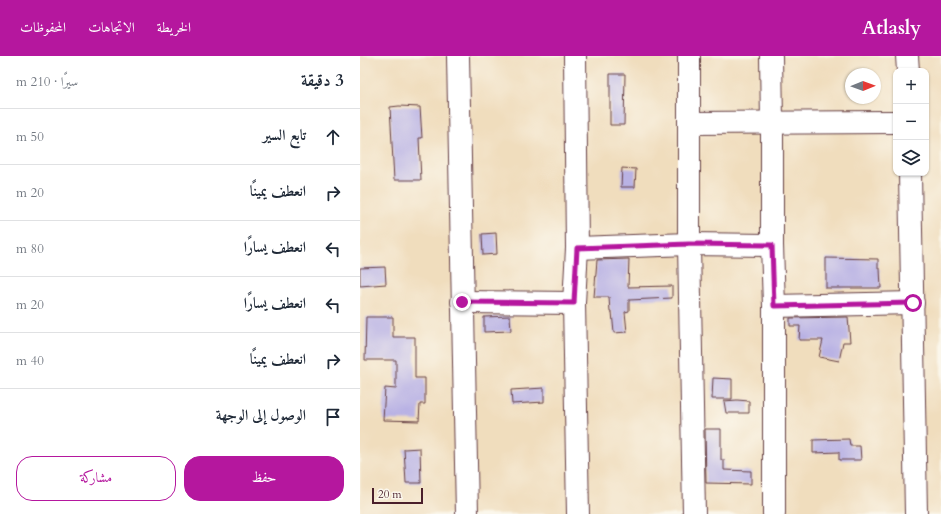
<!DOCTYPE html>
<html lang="ar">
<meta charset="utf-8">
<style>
:root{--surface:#fff;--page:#f6f6f7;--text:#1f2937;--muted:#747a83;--line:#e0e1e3;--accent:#b5179e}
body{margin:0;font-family:Cardo,Amiri,serif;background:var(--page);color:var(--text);direction:rtl}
.controls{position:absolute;right:12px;top:12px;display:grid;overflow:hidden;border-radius:8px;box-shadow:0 1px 3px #0004}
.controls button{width:36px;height:36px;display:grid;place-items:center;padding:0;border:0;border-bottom:1px solid var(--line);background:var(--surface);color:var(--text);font:20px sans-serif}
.compass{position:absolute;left:485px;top:12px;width:36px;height:36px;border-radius:50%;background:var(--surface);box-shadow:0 1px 3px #0004;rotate:89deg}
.scale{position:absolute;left:12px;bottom:10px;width:51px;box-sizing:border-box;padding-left:4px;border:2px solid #4a1f2b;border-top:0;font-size:11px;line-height:14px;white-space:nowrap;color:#4a1f2b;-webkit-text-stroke:3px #fbf7ec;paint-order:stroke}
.stop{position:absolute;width:12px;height:12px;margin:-9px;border:3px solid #b5179e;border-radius:50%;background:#fff}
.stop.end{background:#b5179e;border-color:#fff;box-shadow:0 1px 4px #0008}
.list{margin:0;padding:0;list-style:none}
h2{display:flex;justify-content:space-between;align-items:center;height:52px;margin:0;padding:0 16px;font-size:17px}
h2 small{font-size:13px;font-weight:400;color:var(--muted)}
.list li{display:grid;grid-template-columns:26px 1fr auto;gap:12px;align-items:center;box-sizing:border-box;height:56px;padding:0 16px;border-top:1px solid var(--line)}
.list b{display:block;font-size:15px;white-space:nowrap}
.list em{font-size:13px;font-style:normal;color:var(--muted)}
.actions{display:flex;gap:8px;padding:12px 16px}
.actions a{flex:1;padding:9px 0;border:1px solid var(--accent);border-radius:16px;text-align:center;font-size:14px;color:var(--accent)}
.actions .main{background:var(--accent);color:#fff}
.icon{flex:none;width:22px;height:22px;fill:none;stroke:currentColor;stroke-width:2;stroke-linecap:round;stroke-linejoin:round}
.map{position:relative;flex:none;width:581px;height:458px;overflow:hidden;direction:ltr}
header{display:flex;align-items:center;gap:24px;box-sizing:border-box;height:56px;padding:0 20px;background:var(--accent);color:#fff}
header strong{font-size:19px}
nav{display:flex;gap:22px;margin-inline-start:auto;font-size:14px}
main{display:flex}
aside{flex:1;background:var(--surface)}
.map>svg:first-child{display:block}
</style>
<header>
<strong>Atlasly</strong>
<nav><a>الخريطة</a><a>الاتجاهات</a><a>المحفوظات</a></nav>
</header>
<main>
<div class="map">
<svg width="581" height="458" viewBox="0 0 581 458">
<rect width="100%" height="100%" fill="#fbf7ec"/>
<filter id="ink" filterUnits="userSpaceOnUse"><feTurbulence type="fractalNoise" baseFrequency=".025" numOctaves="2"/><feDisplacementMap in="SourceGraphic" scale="8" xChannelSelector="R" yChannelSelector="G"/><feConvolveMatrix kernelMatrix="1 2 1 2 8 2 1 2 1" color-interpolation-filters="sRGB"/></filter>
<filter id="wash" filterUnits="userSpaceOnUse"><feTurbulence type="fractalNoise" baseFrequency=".012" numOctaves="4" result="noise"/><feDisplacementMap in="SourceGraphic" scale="16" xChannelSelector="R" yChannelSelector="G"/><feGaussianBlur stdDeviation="0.9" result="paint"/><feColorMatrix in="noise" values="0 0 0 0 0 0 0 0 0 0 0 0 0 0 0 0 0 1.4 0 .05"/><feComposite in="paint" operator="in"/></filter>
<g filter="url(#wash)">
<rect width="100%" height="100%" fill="#f0ddbd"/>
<g id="blocks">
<g fill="#b9b2e4">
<polygon points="250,18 265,18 264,69 250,69"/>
<polygon points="39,50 60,51 62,82 59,82 61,124 34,124 30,51"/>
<polygon points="262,112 276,113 275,131 261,131"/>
<polygon points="136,177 137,198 123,199 122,178"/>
<polygon points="466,202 518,203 518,213 520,213 521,232 466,232"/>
<polygon points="269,203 268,231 312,230 312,242 269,244 269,255 265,256 267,276 254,277 252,256 250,256 249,241 234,241 237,204"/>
<polygon points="25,211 26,228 0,230 0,212"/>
<polygon points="150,260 151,275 124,276 124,261"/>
<polygon points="6,261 33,261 33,281 55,281 55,322 65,322 65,348 60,348 59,365 23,364 25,332 36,333 36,304 5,304"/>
<polygon points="488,261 490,286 483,286 479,305 459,301 463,284 439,284 440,270 430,270 430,262"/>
<polygon points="353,322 372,323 372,343 352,343"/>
<polygon points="184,332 184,346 152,348 151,334"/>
<polygon points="377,344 389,345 389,357 366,357 364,345"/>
<polygon points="345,373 361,373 361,404 364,404 364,414 391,415 391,428 346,427"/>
<polygon points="489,383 490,390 500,390 501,404 479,404 479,396 453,397 453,384"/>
<polygon points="60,392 61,427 46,427 44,393"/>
</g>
</g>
</g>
<g filter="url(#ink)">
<use href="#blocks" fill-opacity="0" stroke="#633c41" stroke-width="1"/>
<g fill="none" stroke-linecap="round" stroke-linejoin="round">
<defs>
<g id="minor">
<polyline points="98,0 107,458"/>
<polyline points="215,0 217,192 214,247 218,458"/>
<polyline points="329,0 329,188 334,458"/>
<polyline points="411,0 412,67 412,189 414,250 414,458"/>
<polyline points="547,0 548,15"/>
<polyline points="330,67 536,66"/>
<polyline points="550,117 556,458"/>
<polyline points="217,192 329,188 412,189"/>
<polyline points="102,246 214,247"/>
<polyline points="414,250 553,247"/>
</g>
</defs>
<use href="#minor" stroke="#633c41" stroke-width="24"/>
<use href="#minor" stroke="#fff" stroke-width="22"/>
</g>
</g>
<g fill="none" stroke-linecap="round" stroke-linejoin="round" filter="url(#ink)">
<polyline stroke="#b5179e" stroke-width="5" points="102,246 214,247 217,192 329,188 412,189 414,250 553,247"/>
</g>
</svg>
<div class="controls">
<button>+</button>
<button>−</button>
<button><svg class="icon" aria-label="layers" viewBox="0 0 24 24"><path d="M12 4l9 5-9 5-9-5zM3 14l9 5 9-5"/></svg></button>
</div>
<svg class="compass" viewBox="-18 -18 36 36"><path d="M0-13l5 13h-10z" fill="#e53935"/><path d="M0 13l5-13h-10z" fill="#747a83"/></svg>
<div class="scale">20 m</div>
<div class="stop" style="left:553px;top:247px"></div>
<div class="stop end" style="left:102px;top:246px"></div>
</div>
<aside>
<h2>3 دقيقة<small>سيرًا · 210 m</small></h2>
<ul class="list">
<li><svg class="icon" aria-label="ahead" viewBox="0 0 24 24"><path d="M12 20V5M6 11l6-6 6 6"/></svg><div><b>تابع السير</b></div><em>50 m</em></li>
<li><svg class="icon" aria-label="right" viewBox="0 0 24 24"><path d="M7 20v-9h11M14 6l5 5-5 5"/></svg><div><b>انعطف يمينًا</b></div><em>20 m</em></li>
<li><svg class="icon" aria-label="left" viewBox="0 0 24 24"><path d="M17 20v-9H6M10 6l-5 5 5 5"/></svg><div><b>انعطف يسارًا</b></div><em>80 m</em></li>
<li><svg class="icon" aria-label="left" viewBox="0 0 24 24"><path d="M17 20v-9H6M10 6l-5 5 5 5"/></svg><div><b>انعطف يسارًا</b></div><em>20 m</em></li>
<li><svg class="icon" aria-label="right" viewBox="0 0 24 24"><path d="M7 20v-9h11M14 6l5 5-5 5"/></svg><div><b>انعطف يمينًا</b></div><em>40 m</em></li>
<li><svg class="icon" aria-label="arrive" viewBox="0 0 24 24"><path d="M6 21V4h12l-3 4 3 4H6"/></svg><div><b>الوصول إلى الوجهة</b></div></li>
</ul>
<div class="actions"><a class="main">حفظ</a><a>مشاركة</a></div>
</aside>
</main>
